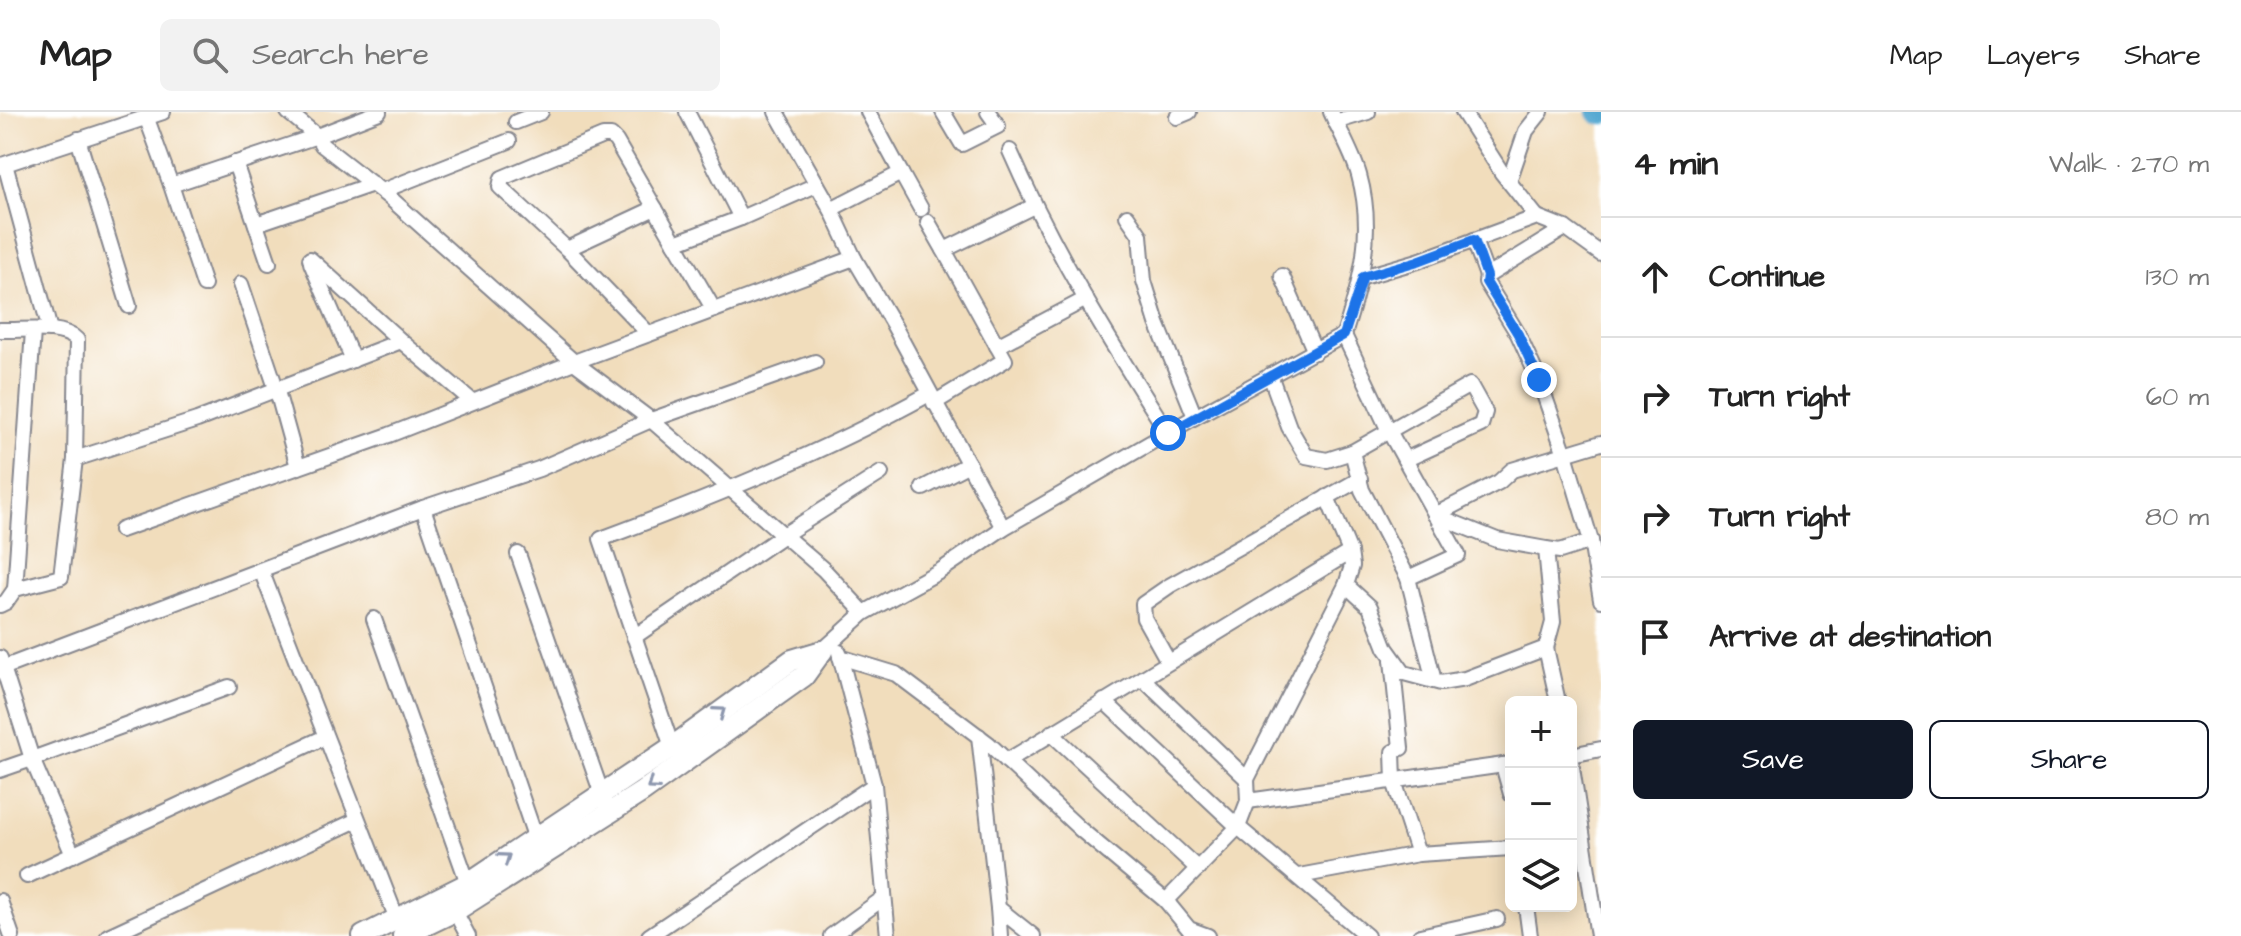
<!DOCTYPE html>
<meta charset="utf-8">
<style>
:root{--surface:#fff;--page:#f2f2f2;--text:#222;--muted:#767676;--line:#e0e0e0;--accent:#111827}
body{margin:0;font-family:"Architects Daughter",sans-serif;background:var(--page);color:var(--text)}
.controls{position:absolute;right:24px;bottom:24px;display:grid;overflow:hidden;border-radius:12px;box-shadow:0 4px 20px #0003}
.controls button{width:72px;height:72px;display:grid;place-items:center;padding:0;border:0;border-bottom:2px solid var(--line);background:var(--surface);color:var(--text);font:40px sans-serif}
.stop{position:absolute;width:24px;height:24px;margin:-18px;border:6px solid #1a73e8;border-radius:50%;background:#fff}
.stop.end{background:#1a73e8;border-color:#fff;box-shadow:0 2px 8px #0008}
.list{margin:0;padding:0;list-style:none}
h2{display:flex;justify-content:space-between;align-items:center;height:104px;margin:0;padding:0 32px;font-size:34px}
h2 small{font-size:26px;font-weight:400;color:var(--muted)}
.list li{display:grid;grid-template-columns:52px 1fr auto;gap:24px;align-items:center;box-sizing:border-box;height:120px;padding:0 32px;border-top:2px solid var(--line)}
.list b{display:block;font-size:30px;white-space:nowrap}
.list em{font-size:26px;font-style:normal;color:var(--muted)}
.actions{display:flex;gap:16px;padding:24px 32px}
.actions a{flex:1;padding:18px 0;border:2px solid var(--accent);border-radius:12px;text-align:center;font-size:28px;color:var(--accent)}
.actions .main{background:var(--accent);color:#fff}
.icon{flex:none;width:44px;height:44px;fill:none;stroke:currentColor;stroke-width:2;stroke-linecap:round;stroke-linejoin:round}
.map{position:relative;flex:none;width:1601px;height:824px;overflow:hidden}
header{display:flex;align-items:center;gap:48px;box-sizing:border-box;height:112px;padding:0 40px;background:var(--surface);border-bottom:2px solid var(--line)}
header strong{font-size:38px}
nav{display:flex;gap:44px;margin-inline-start:auto;font-size:28px}
.search{width:560px;height:72px;background:var(--page);display:flex;align-items:center;gap:20px;box-sizing:border-box;padding:0 28px;border-radius:12px;color:var(--muted);font-size:30px}
main{display:flex}
aside{flex:1;background:var(--surface)}
.map>svg:first-child{display:block}
</style>
<header>
<strong>Map</strong>
<div class="search"><svg class="icon" aria-label="search" viewBox="0 0 24 24"><circle cx="10" cy="10" r="6"/><path d="M15 15l6 6"/></svg>Search here</div>
<nav><a>Map</a><a>Layers</a><a>Share</a></nav>
</header>
<main>
<div class="map">
<svg width="1601" height="824" viewBox="0 0 1601 824">
<rect width="100%" height="100%" fill="#fff"/>
<filter id="ink" filterUnits="userSpaceOnUse"><feTurbulence type="fractalNoise" baseFrequency=".0125" numOctaves="2"/><feDisplacementMap in="SourceGraphic" scale="16" xChannelSelector="R" yChannelSelector="G"/><feConvolveMatrix kernelMatrix="1 2 1 2 8 2 1 2 1" color-interpolation-filters="sRGB"/></filter>
<filter id="wash" filterUnits="userSpaceOnUse"><feTurbulence type="fractalNoise" baseFrequency=".006" numOctaves="4" result="noise"/><feDisplacementMap in="SourceGraphic" scale="32" xChannelSelector="R" yChannelSelector="G"/><feGaussianBlur stdDeviation="1.8" result="paint"/><feColorMatrix in="noise" values="0 0 0 0 0 0 0 0 0 0 0 0 0 0 0 0 0 1.4 0 .05"/><feComposite in="paint" operator="in"/></filter>
<g filter="url(#wash)">
<rect width="100%" height="100%" fill="#f1ddbc"/>
<g fill="none" stroke-linecap="round" stroke-linejoin="round">
<polyline stroke="#57a9d2" stroke-width="24" points="1599,0 1601,1"/>
</g>
</g>
<g filter="url(#ink)">
<g fill="none" stroke-linecap="round" stroke-linejoin="round">
<defs>
<g id="street">
<polyline points="288,0 317,24 322,33 390,86 574,250 651,308 824,458 864,501"/>
<polyline points="687,0 741,106 816,73"/>
<polyline points="943,0 962,32 998,14 988,0"/>
<polyline points="1463,0 1502,61 1537,105"/>
<polyline points="1177,5 1189,0"/>
<polyline points="147,7 171,73"/>
<polyline points="516,10 541,0"/>
<polyline points="1335,10 1368,0"/>
<polyline points="78,27 129,194"/>
<path d="M1010,39C1053,138 1110,230 1168,321"/>
<polyline points="235,51 269,151"/>
<polyline points="901,61 921,97"/>
<polyline points="1509,69 1526,19 1541,0"/>
<polyline points="382,79 509,29"/>
<polyline points="831,97 901,61 868,0"/>
<polyline points="1127,104 1140,123 1144,169 1157,211 1195,305"/>
<polyline points="928,110 944,138 1034,94"/>
<polyline points="256,112 373,72"/>
<polyline points="1565,116 1487,164 1486,170 1518,222 1539,268 1565,342 1591,429 1601,488"/>
<polyline points="1474,128 1487,164"/>
<polyline points="675,131 741,106"/>
<polyline points="567,137 655,96"/>
<polyline points="310,147 401,229"/>
<polyline points="311,151 353,248"/>
<polyline points="1282,164 1315,240"/>
<polyline points="1363,165 1418,149 1537,105 1565,116 1601,142"/>
<polyline points="241,172 277,279 298,355"/>
<polyline points="204,173 171,73 317,24 379,0"/>
<path d="M0,218C22,219 61,212 77,228L75,347L61,465L15,477"/>
<polyline points="50,218 5,52 163,0"/>
<polyline points="649,222 567,137 500,75 502,66 603,24 611,24 616,29 714,198"/>
<polyline points="1344,223 1389,319 1458,443 1408,466 1434,569"/>
<polyline points="997,234 1086,187"/>
<polyline points="1270,263 1289,315 1306,344 1327,348 1352,340"/>
<polyline points="934,291 1005,248 944,138"/>
<polyline points="75,347 197,308 401,229 472,289"/>
<polyline points="1405,348 1481,313 1485,300 1470,273 1352,340 1362,378 1408,466"/>
<polyline points="923,376 969,352"/>
<polyline points="1327,385 1350,440"/>
<polyline points="423,396 538,733"/>
<polyline points="1435,403 1499,370 1512,358 1601,331"/>
<polyline points="1435,403 1497,428 1546,437 1560,439 1591,429"/>
<path d="M1003,416L1195,305L1344,223C1361,169 1375,120 1359,63C1353,42 1340,20 1331,0"/>
<polyline points="121,418 389,323 574,250 854,146 831,97 776,0"/>
<polyline points="1546,437 1553,510 1546,536"/>
<polyline points="518,442 605,691"/>
<polyline points="261,458 400,815"/>
<polyline points="1346,473 1370,495 1386,536 1404,561 1441,571 1465,567 1546,536 1558,590"/>
<polyline points="0,493 6,490 15,477 33,219"/>
<polyline points="374,507 470,777"/>
<polyline points="634,525 782,424 881,361"/>
<polyline points="822,539 864,501 940,459 1003,416 893,212 854,146"/>
<polyline points="839,540 874,673 888,824"/>
<polyline points="840,545 896,562 989,632 1080,717 1166,789 1189,817 1208,824"/>
<polyline points="0,546 32,647 229,575"/>
<polyline points="1392,548 1401,636 1393,640 1394,669 1418,742 1511,736"/>
<polyline points="1168,549 1144,506 1143,492 1169,474 1360,367"/>
<polyline points="0,557 423,396 539,357 651,308 815,250"/>
<polyline points="1104,589 1238,715 1367,824"/>
<polyline points="1051,621 1198,757"/>
<polyline points="979,624 998,796 1033,824"/>
<path d="M678,642L672,635L601,427C714,385 824,340 929,282"/>
<polyline points="1571,643 1601,637"/>
<polyline points="1007,649 1350,440 1352,454 1346,473 1247,667 1142,566"/>
<polyline points="1571,649 1598,824"/>
<polyline points="1503,653 1511,682"/>
<polyline points="0,658 32,647 73,743"/>
<polyline points="1247,667 1248,689 1511,652"/>
<polyline points="27,764 325,625"/>
<polyline points="1299,764 1418,742"/>
<polyline points="0,789 12,824"/>
<polyline points="1166,789 1238,715 1248,689"/>
<polyline points="451,792 468,824"/>
<polyline points="1526,794 1530,824"/>
<polyline points="998,796 1000,824"/>
<polyline points="108,824 357,708"/>
<polyline points="649,824 874,673"/>
<polyline points="831,824 878,790"/>
<polyline points="1420,824 1497,807"/>
</g>
<g id="secondary">
<polyline points="363,824 467,772 672,635 792,548 822,539"/>
<polyline points="403,824 455,799 642,680 804,564 822,539"/>
</g>
</defs>
<use href="#street" stroke="#86868d" stroke-width="18"/>
<use href="#secondary" stroke="#86868d" stroke-width="24"/>
<use href="#street" stroke="#fff" stroke-width="14"/>
<use href="#secondary" stroke="#fff" stroke-width="20"/>
</g>
<defs><path id="oneway-chevron" d="M-2-3.5L2.5 0L-2 3.5" fill="none" stroke-width="1.6" stroke-linecap="round" stroke-linejoin="round" transform="scale(2)"/></defs>
<g stroke="#8d97ae">
<use href="#oneway-chevron" transform="translate(720 600) rotate(-36)"/>
<use href="#oneway-chevron" transform="translate(652 673) rotate(144)"/>
<use href="#oneway-chevron" transform="translate(505 746) rotate(-35)"/>
</g>
</g>
<g fill="none" stroke-linecap="round" stroke-linejoin="round" filter="url(#ink)">
<polyline stroke="#1a73e8" stroke-width="10" points="1168,321 1344,223 1363,165 1418,149 1474,128 1487,164 1486,170 1518,222 1539,268"/>
</g>
</svg>
<div class="controls">
<button>+</button>
<button>−</button>
<button><svg class="icon" aria-label="layers" viewBox="0 0 24 24"><path d="M12 4l9 5-9 5-9-5zM3 14l9 5 9-5"/></svg></button>
</div>
<div class="stop" style="left:1168px;top:321px"></div>
<div class="stop end" style="left:1539px;top:268px"></div>
</div>
<aside>
<h2>4 min<small>Walk · 270 m</small></h2>
<ul class="list">
<li><svg class="icon" aria-label="ahead" viewBox="0 0 24 24"><path d="M12 20V5M6 11l6-6 6 6"/></svg><div><b>Continue</b></div><em>130 m</em></li>
<li><svg class="icon" aria-label="right" viewBox="0 0 24 24"><path d="M7 20v-9h11M14 6l5 5-5 5"/></svg><div><b>Turn right</b></div><em>60 m</em></li>
<li><svg class="icon" aria-label="right" viewBox="0 0 24 24"><path d="M7 20v-9h11M14 6l5 5-5 5"/></svg><div><b>Turn right</b></div><em>80 m</em></li>
<li><svg class="icon" aria-label="arrive" viewBox="0 0 24 24"><path d="M6 21V4h12l-3 4 3 4H6"/></svg><div><b>Arrive at destination</b></div></li>
</ul>
<div class="actions"><a class="main">Save</a><a>Share</a></div>
</aside>
</main>
